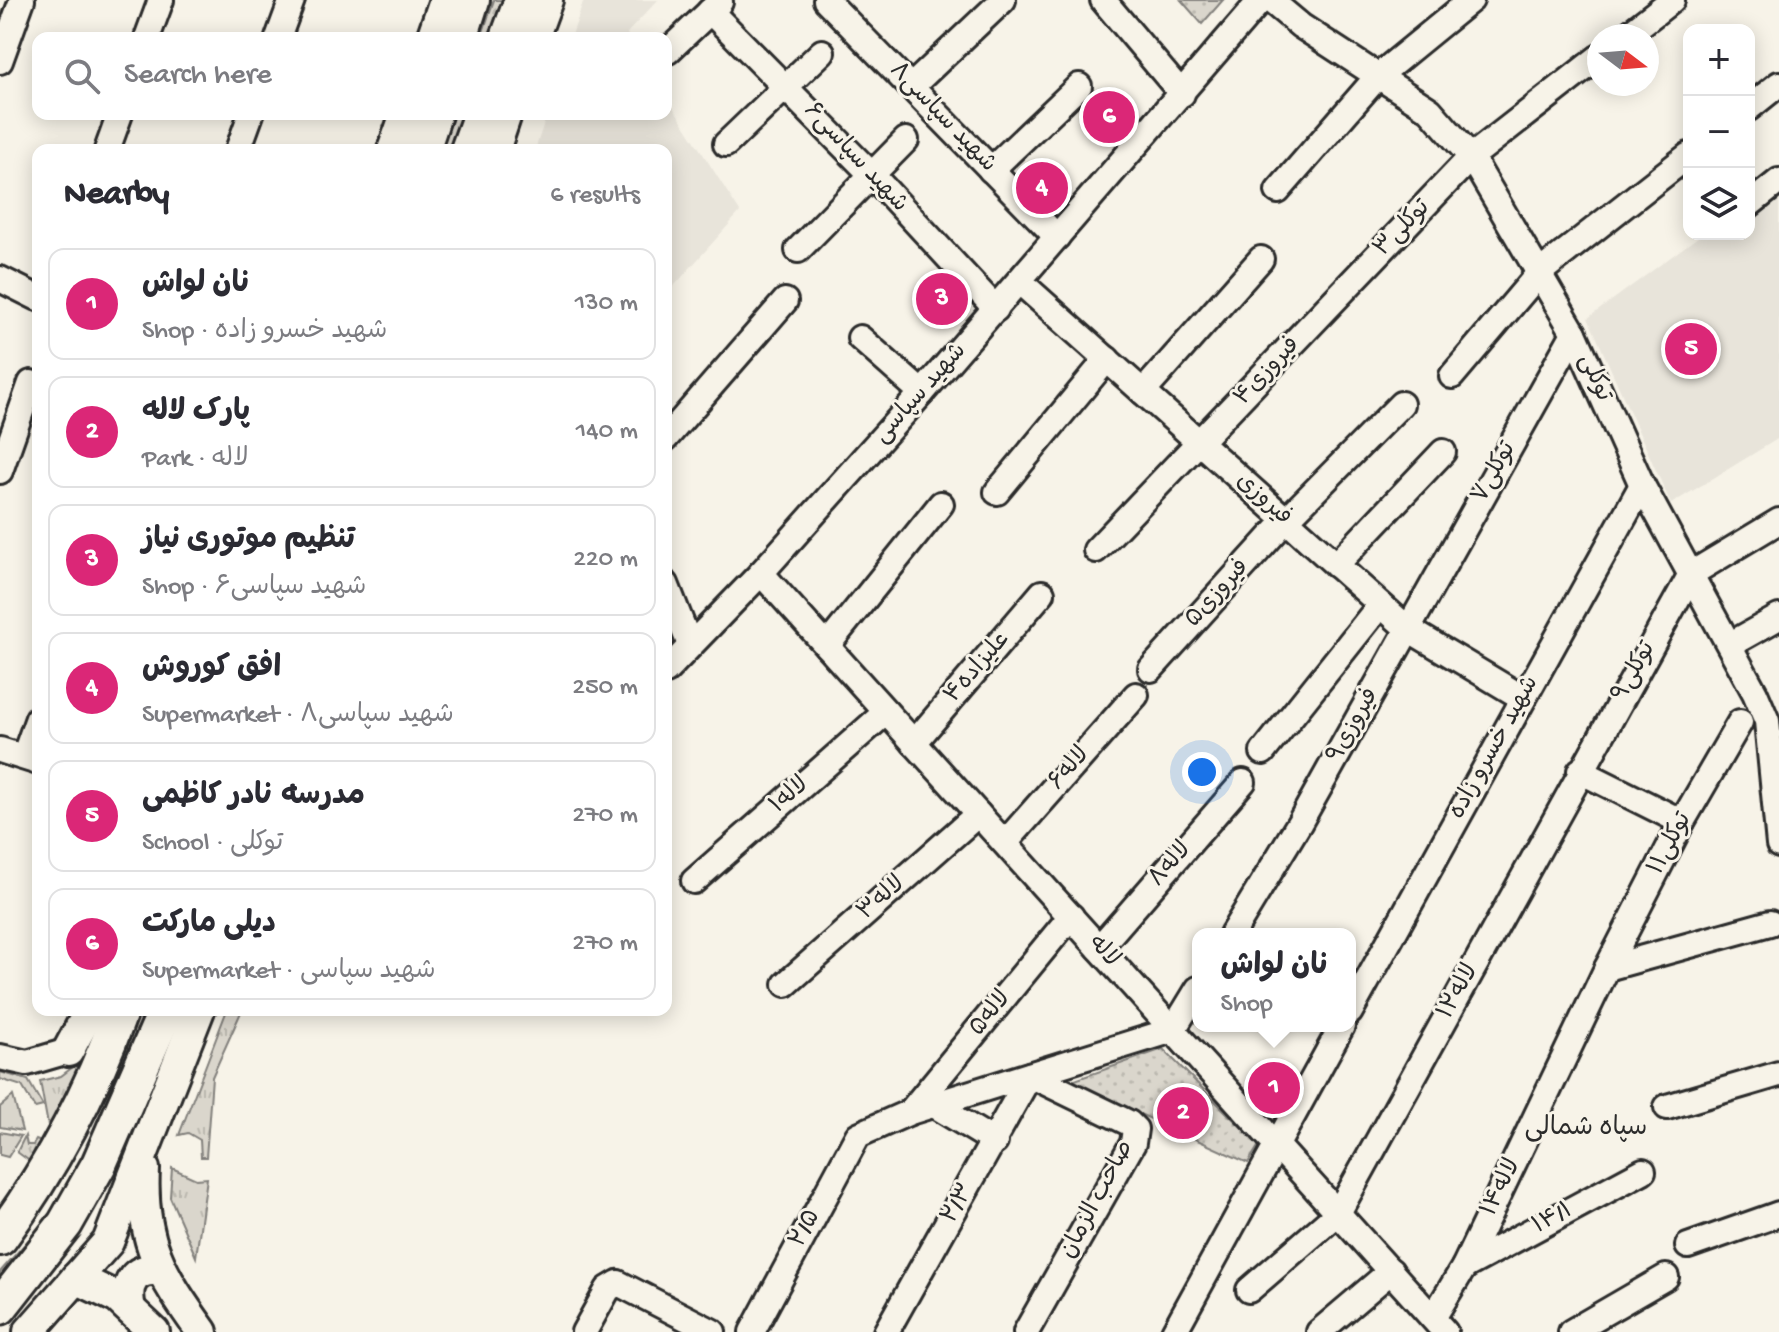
<!DOCTYPE html>
<meta charset="utf-8">
<style>
:root{--surface:#fff;--page:#f2f2f3;--text:#2b2b33;--muted:#7c7c81;--line:#e1e1e2;--accent:#db2777}
body{margin:0;font-family:"Gochi Hand","Playpen Sans Arabic",sans-serif;background:var(--page);color:var(--text)}
.controls{position:absolute;right:24px;top:24px;display:grid;overflow:hidden;border-radius:16px;box-shadow:0 4px 20px #0003}
.controls button{width:72px;height:72px;display:grid;place-items:center;padding:0;border:0;border-bottom:2px solid var(--line);background:var(--surface);color:var(--text);font:40px sans-serif}
.compass{position:absolute;left:1587px;top:24px;width:72px;height:72px;border-radius:50%;background:var(--surface);box-shadow:0 4px 20px #0003;rotate:106deg}
.you{position:absolute;left:1202px;top:772px;width:28px;height:28px;margin:-20px;border:6px solid #fff;border-radius:50%;background:#1a73e8;box-shadow:0 0 0 12px #1a73e833}
.badge{display:grid;place-items:center;width:52px;height:52px;border-radius:50%;background:var(--accent);color:#fff;font-size:26px;font-weight:700}
.pin{position:absolute;translate:-50% -50%;border:4px solid #fff;box-shadow:0 2px 8px #0006}
.popup{position:absolute;left:1192px;top:928px;width:164px;height:104px;box-sizing:border-box;display:grid;place-content:center;border-radius:16px;background:var(--surface);filter:drop-shadow(0 2px 6px #0005);font-size:26px;white-space:nowrap;color:var(--muted)}
.popup b{font-size:30px;color:var(--text)}
.popup::after{content:'';position:absolute;left:50%;top:100%;margin-left:-16px;border:16px solid transparent;border-top-color:var(--surface)}
.list{margin:0;padding:0;list-style:none}
h2{display:flex;justify-content:space-between;align-items:center;height:104px;margin:0;padding:0 32px;font-size:34px}
h2 small{font-size:26px;font-weight:400;color:var(--muted)}
.list li{display:grid;grid-template-columns:52px 1fr auto;gap:24px;align-items:center;box-sizing:border-box;height:112px;margin:0 16px 16px;padding:0 16px;border:2px solid var(--line);border-radius:16px}
.list b{display:block;font-size:30px;white-space:nowrap}
.list p{margin:0;font-size:26px;white-space:nowrap;color:var(--muted)}
.list em{font-size:26px;font-style:normal;color:var(--muted)}
.icon{flex:none;width:44px;height:44px;fill:none;stroke:currentColor;stroke-width:2;stroke-linecap:round;stroke-linejoin:round}
.map{position:relative;flex:none;width:1779px;height:1332px;overflow:hidden}
.search{position:absolute;background:var(--surface);box-shadow:0 4px 20px #0003;left:32px;top:32px;width:640px;height:88px;display:flex;align-items:center;gap:20px;box-sizing:border-box;padding:0 28px;border-radius:16px;color:var(--muted);font-size:30px}
.panel{position:absolute;background:var(--surface);box-shadow:0 4px 20px #0003;left:32px;top:144px;width:640px;height:872px;border-radius:16px}
.map>svg:first-child{display:block}
</style>
<div class="map">
<svg width="1779" height="1332" viewBox="0 0 1779 1332">
<defs>
<pattern id="grass-tufts" width="24" height="20" patternUnits="userSpaceOnUse" patternTransform="scale(2)"><rect width="24" height="20" fill="#dad6cc"/><path d="M3 7l-1-3M5 7V3M7 7l1-3M15 17l-1-3M17 17v-4M19 17l1-3" fill="none" stroke="#bbb8af"/></pattern>
<pattern id="park-dots" width="8" height="8" patternUnits="userSpaceOnUse" patternTransform="scale(2)"><rect width="8" height="8" fill="#dad6cc"/><path d="M2 2h.1M6 6h.1" fill="none" stroke="#bbb8af" stroke-width="1.8" stroke-linecap="round"/></pattern>
</defs>
<rect width="100%" height="100%" fill="#f7f3e8"/>
<filter id="ink" filterUnits="userSpaceOnUse"><feTurbulence type="fractalNoise" baseFrequency=".0125" numOctaves="2"/><feDisplacementMap in="SourceGraphic" scale="16" xChannelSelector="R" yChannelSelector="G"/><feConvolveMatrix kernelMatrix="1 2 1 2 8 2 1 2 1" color-interpolation-filters="sRGB"/></filter>
<g filter="url(#ink)">
<g fill="#e8e4da">
<polygon points="584,0 658,0 627,33 629,38 571,38"/>
<polygon points="666,96 740,212 666,295 666,150 535,150 547,114 666,114"/>
<polygon points="1779,188 1779,438 1671,504 1588,318 1702,234 1749,234 1749,213"/>
</g>
<g fill="url(#grass-tufts)" stroke="#82807c" stroke-width="2">
<polygon points="494,0 507,0 494,38 481,38"/>
<polygon points="454,114 467,114 454,150 441,150"/>
<polygon points="139,1010 153,1010 103,1140 0,1294 0,1272 55,1210 72,1183 92,1141"/>
<polygon points="227,1010 242,1010 212,1077 206,1157 201,1157 200,1140 188,1133 179,1135"/>
<polygon points="90,1054 51,1142 40,1081 61,1076"/>
<polygon points="0,1072 28,1080 43,1106 35,1108 22,1086 0,1079"/>
<polygon points="13,1096 22,1131 0,1127 0,1107"/>
<polygon points="0,1132 21,1136 8,1157 0,1155"/>
<polygon points="25,1136 27,1145 33,1145 36,1140 44,1143 31,1162 17,1152"/>
<polygon points="172,1168 196,1179 207,1178 196,1257 170,1197"/>
</g>
<g fill="url(#park-dots)" stroke="#82807c" stroke-width="2">
<polygon points="1181,0 1223,0 1202,24"/>
<polygon points="1163,1049 1259,1145 1248,1163 1069,1082"/>
</g>
<g fill="none" stroke-linecap="round" stroke-linejoin="round">
<defs>
<g id="minor">
<polyline points="826,0 1057,237"/>
<polyline points="1103,0 1182,94"/>
<polyline points="1270,0 1301,26 1430,110 1471,157 1574,333 1642,485 1755,693 1767,721 1779,845"/>
<polyline points="710,11 872,175 996,309"/>
<polyline points="1626,36 1672,0"/>
<polyline points="147,38 161,0"/>
<polyline points="278,38 292,0"/>
<polyline points="668,51 720,2"/>
<polyline points="0,61 22,0"/>
<polyline points="911,87 1003,0"/>
<polyline points="1749,108 1779,84"/>
<polyline points="726,144 822,52"/>
<polyline points="107,150 120,114"/>
<polyline points="238,150 251,114"/>
<polyline points="991,170 1079,86"/>
<polyline points="1278,191 1378,76 1471,0"/>
<polyline points="1749,205 1779,181"/>
<polyline points="798,250 906,140"/>
<polyline points="0,279 38,298"/>
<polyline points="1019,281 1408,629 1523,698"/>
<polyline points="860,338 922,393"/>
<polyline points="1452,376 1540,272 1689,155"/>
<polyline points="1143,392 1261,259"/>
<polyline points="666,438 785,301"/>
<polyline points="0,471 31,383 38,386"/>
<polyline points="997,492 1107,359"/>
<polyline points="1096,550 1471,157 1599,57"/>
<polyline points="1336,565 1443,452"/>
<polyline points="761,573 1445,1332"/>
<polyline points="666,584 690,645"/>
<polyline points="1731,644 1779,617"/>
<polyline points="827,646 941,504"/>
<polyline points="1151,669 1286,520 1401,404"/>
<polyline points="666,671 761,573 922,393 1261,0"/>
<polyline points="914,743 1042,593"/>
<polyline points="0,750 38,762"/>
<polyline points="1263,752 1380,605"/>
<polyline points="24,757 38,718"/>
<polyline points="1580,771 1682,822"/>
<polyline points="1005,843 1136,695"/>
<polyline points="694,881 886,712"/>
<polyline points="1232,934 1300,822 1574,333"/>
<polyline points="1099,948 1243,782"/>
<polyline points="1607,968 1770,923"/>
<polyline points="786,984 978,814"/>
<polyline points="1350,1012 1642,485"/>
<polyline points="0,1057 27,1063 68,1051"/>
<polyline points="934,1105 995,1142"/>
<polyline points="1667,1107 1779,1074"/>
<polyline points="910,1112 1071,916"/>
<polyline points="1688,1246 1779,1214"/>
<polyline points="1464,1267 1643,1171"/>
<polyline points="1249,1290 1338,1213 1691,574 1779,521"/>
<polyline points="1433,1318 1464,1267 1607,968 1682,822 1740,722"/>
<polyline points="584,1332 608,1289 618,1283 713,1332"/>
<polyline points="752,1332 858,1135 910,1112 1173,1030 1198,989"/>
<polyline points="886,1332 1030,1075"/>
<polyline points="1026,1332 1133,1143 1135,1129 1129,1123 1030,1075"/>
<polyline points="1174,1332 1342,1026"/>
<polyline points="1319,1332 1391,1271"/>
<polyline points="1571,1332 1666,1277"/>
</g>
<g id="major">
<polyline points="432,38 445,0"/>
<polyline points="533,38 547,0"/>
<polyline points="393,150 406,114"/>
<polyline points="494,150 506,114"/>
<polyline points="68,1051 90,1010"/>
<path d="M144,1169C140,1241 161,1275 202,1332"/>
<polyline points="76,1278 118,1298 154,1332"/>
<path d="M130,1308C124,1283 135,1266 162,1271"/>
<polyline points="29,1332 108,1242 199,1010"/>
</g>
<g id="highway">
<polyline points="460,38 472,0"/>
<polyline points="508,38 522,0"/>
<polyline points="422,150 434,114"/>
<polyline points="468,150 481,114"/>
<path d="M0,1238C52,1167 91,1093 121,1010"/>
<polyline points="0,1307 65,1224 99,1164 166,1010"/>
</g>
</defs>
<use href="#minor" stroke="#2b2b2b" stroke-width="30"/>
<use href="#major" stroke="#2b2b2b" stroke-width="36"/>
<use href="#highway" stroke="#2b2b2b" stroke-width="40"/>
<use href="#minor" stroke="#f7f3e8" stroke-width="24"/>
<use href="#major" stroke="#f7f3e8" stroke-width="30"/>
<use href="#highway" stroke="#f7f3e8" stroke-width="34"/>
</g>
</g>
<g text-anchor="middle" dominant-baseline="central" stroke-width="6" stroke-linejoin="round" paint-order="stroke">
<g font-size="24" fill="#2b2b2b" stroke="#f7f3e8">
<text transform="translate(942 118) rotate(46)">شهید سپاسی۸</text>
<text transform="translate(855 158) rotate(47)">شهید سپاسی۶</text>
<text transform="translate(1403 229) rotate(-46)">توکلی۳</text>
<text transform="translate(1268 372) rotate(-47)">۴فیروزی</text>
<text transform="translate(1594 378) rotate(66)">توکلی</text>
<text transform="translate(921 394) rotate(-48)">شهید سپاسی</text>
<text transform="translate(1495 473) rotate(-61)">۷توکلی</text>
<text transform="translate(1263 500) rotate(42)">فیروزی</text>
<text transform="translate(1218 594) rotate(-48)">فیروزی۵</text>
<text transform="translate(978 668) rotate(-49)">علیزاده۴</text>
<text transform="translate(1635 672) rotate(-61)">توکلی۹</text>
<text transform="translate(1354 726) rotate(-61)">فیروزی۹</text>
<text transform="translate(1495 748) rotate(-61)">شهید خسرو زاده</text>
<text transform="translate(1070 769) rotate(-49)">۶لاله</text>
<text transform="translate(790 796) rotate(-41)">۱لاله</text>
<text transform="translate(1671 844) rotate(-62)">توکلی۱۱</text>
<text transform="translate(1171 865) rotate(-49)">لاله۸</text>
<text transform="translate(882 899) rotate(-41)">۳لاله</text>
<text transform="translate(1103 952) rotate(48)">لاله</text>
<text transform="translate(1459 992) rotate(-61)">لاله۱۲</text>
<text transform="translate(991 1014) rotate(-51)">لاله۵</text>
<text transform="translate(1502 1188) rotate(-64)">لاله۱۴</text>
<text transform="translate(1098 1200) rotate(-62)">صاحب الزمان</text>
<text transform="translate(959 1204) rotate(-60)">۲/۳</text>
<text transform="translate(1553 1219) rotate(-28)">۱۴/۱</text>
<text transform="translate(806 1229) rotate(-62)">۲/۵</text>
</g>
<g font-size="26" fill="#2b2b2b" stroke="#f7f3e8">
<text x="1586" y="1129">سپاه شمالی</text>
</g>
</g>
</svg>
<div class="controls">
<button>+</button>
<button>−</button>
<button><svg class="icon" aria-label="layers" viewBox="0 0 24 24"><path d="M12 4l9 5-9 5-9-5zM3 14l9 5 9-5"/></svg></button>
</div>
<svg class="compass" viewBox="-18 -18 36 36"><path d="M0-13l5 13h-10z" fill="#e53935"/><path d="M0 13l5-13h-10z" fill="#7c7c81"/></svg>
<div class="you"></div>
<div class="pin badge" style="left:1274px;top:1088px">1</div>
<div class="popup"><b>نان لواش</b>Shop</div>
<div class="pin badge" style="left:1183px;top:1113px">2</div>
<div class="pin badge" style="left:942px;top:299px">3</div>
<div class="pin badge" style="left:1042px;top:188px">4</div>
<div class="pin badge" style="left:1691px;top:349px">5</div>
<div class="pin badge" style="left:1109px;top:117px">6</div>
<div class="search"><svg class="icon" aria-label="search" viewBox="0 0 24 24"><circle cx="10" cy="10" r="6"/><path d="M15 15l6 6"/></svg>Search here</div>
<section class="panel">
<h2>Nearby<small>6 results</small></h2>
<ul class="list">
<li><span class="badge">1</span><div><b>نان لواش</b><p>Shop · شهید خسرو زاده</p></div><em>130 m</em></li>
<li><span class="badge">2</span><div><b>پارک لاله</b><p>Park · لاله</p></div><em>140 m</em></li>
<li><span class="badge">3</span><div><b>تنظیم موتوری نیاز</b><p>Shop · شهید سپاسی۶</p></div><em>220 m</em></li>
<li><span class="badge">4</span><div><b>افق کوروش</b><p>Supermarket · شهید سپاسی۸</p></div><em>250 m</em></li>
<li><span class="badge">5</span><div><b>مدرسه نادر کاظمی</b><p>School · توکلی</p></div><em>270 m</em></li>
<li><span class="badge">6</span><div><b>دیلی مارکت</b><p>Supermarket · شهید سپاسی</p></div><em>270 m</em></li>
</ul>
</section>
</div>
